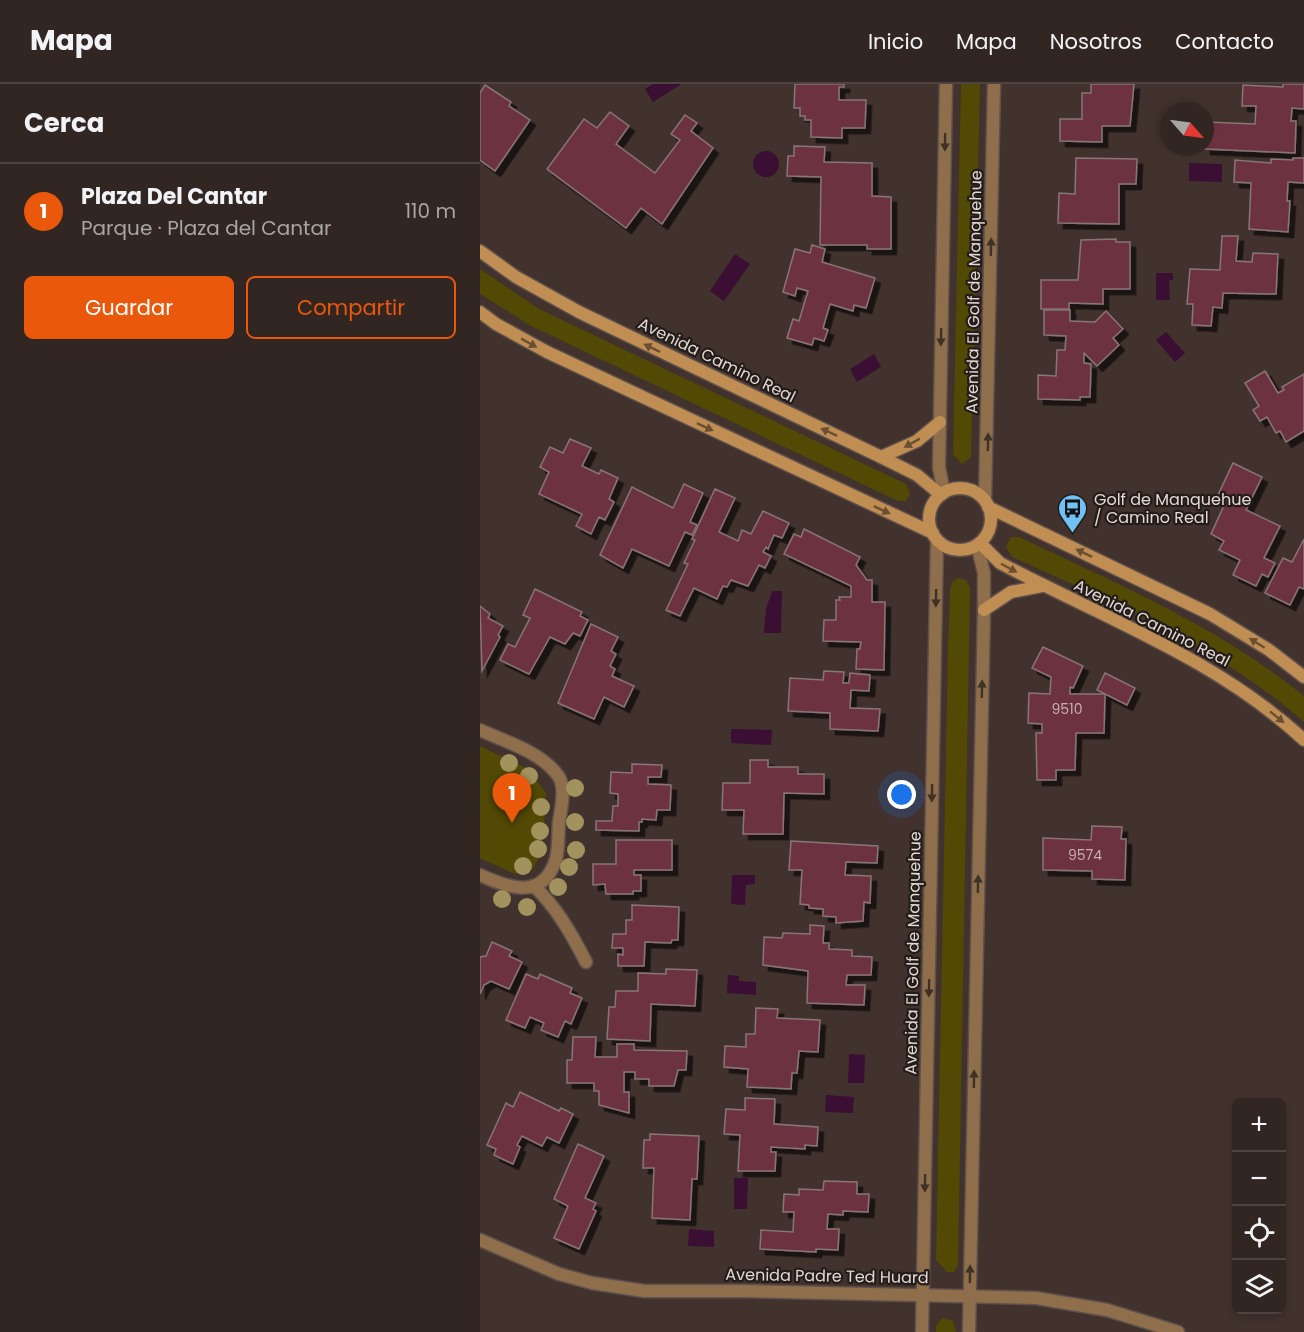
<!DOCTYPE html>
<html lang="es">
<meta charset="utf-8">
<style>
:root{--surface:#322622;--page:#3d322f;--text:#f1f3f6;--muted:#a8a5a5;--line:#4d4340;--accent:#ea580c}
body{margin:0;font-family:Poppins,sans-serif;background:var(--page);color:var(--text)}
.controls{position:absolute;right:18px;bottom:18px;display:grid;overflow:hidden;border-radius:9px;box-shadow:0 3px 9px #0003}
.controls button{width:54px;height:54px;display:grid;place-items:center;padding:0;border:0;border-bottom:2px solid var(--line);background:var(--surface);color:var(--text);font:30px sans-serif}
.compass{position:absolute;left:680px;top:18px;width:54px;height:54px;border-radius:50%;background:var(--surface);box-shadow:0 3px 9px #0003;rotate:118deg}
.you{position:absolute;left:422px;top:711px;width:21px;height:21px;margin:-15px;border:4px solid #fff;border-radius:50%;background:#1a73e8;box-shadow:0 0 0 9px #1a73e833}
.badge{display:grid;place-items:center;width:39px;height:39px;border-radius:50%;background:var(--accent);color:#fff;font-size:20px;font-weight:700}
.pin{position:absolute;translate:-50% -50px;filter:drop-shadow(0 2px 3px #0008)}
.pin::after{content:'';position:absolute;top:32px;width:21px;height:18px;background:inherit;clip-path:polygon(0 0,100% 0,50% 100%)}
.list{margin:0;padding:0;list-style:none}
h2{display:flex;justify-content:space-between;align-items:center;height:78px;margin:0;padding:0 24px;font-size:26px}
h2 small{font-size:20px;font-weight:400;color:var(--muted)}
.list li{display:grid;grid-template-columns:39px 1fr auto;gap:18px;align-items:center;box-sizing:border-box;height:96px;padding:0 24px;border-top:2px solid var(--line)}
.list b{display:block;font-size:22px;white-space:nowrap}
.list p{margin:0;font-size:20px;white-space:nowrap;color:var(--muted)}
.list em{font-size:20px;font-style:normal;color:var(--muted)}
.actions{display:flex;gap:12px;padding:18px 24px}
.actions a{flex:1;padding:14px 0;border:2px solid var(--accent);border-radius:9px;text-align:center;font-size:21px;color:var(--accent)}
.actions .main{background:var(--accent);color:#fff}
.icon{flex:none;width:33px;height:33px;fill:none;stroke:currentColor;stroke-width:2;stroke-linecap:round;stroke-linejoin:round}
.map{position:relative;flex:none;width:824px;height:1248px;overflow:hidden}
header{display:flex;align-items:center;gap:36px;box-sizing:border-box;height:84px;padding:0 30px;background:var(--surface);border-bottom:2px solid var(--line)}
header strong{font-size:28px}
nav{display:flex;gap:33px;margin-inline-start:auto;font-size:21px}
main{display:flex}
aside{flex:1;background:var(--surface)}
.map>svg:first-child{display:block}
</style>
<header>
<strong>Mapa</strong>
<nav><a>Inicio</a><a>Mapa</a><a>Nosotros</a><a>Contacto</a></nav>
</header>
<main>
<aside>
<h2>Cerca<small></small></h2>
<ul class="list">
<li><span class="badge">1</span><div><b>Plaza Del Cantar</b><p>Parque · Plaza del Cantar</p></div><em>110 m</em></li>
</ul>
<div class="actions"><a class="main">Guardar</a><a>Compartir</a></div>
</aside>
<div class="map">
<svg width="824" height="1248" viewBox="0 0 824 1248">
<defs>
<filter id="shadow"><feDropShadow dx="5.5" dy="5.5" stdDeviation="0" flood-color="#0009"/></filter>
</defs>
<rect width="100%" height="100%" fill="#42322d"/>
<g fill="#514904">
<polygon points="481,0 500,0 491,373 482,380 473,370"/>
<polygon points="0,185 59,225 426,400 430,410 426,417 418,417 51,242 0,210"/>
<path d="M531,453H539C638,500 739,543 824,612V638C738,563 635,519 532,473L526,463Z"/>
<polygon points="478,494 486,496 490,503 478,1181 474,1188 467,1188 456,1176 468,563 470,507 472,498"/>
<polygon points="0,662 48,685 66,709 62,769 52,786 35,790 0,774"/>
<polygon points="462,1234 473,1237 476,1248 456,1248 456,1242"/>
</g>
<g fill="#3a0f33">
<polygon points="173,0 200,0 200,1 173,18 165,5"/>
<circle cx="286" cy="80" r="13"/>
<polygon points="709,79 742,80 742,98 709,97"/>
<polygon points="255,170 270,180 244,217 230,207"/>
<polygon points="676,189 693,189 693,196 689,196 690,216 676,216"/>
<polygon points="686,248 705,269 695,278 676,256"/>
<polygon points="394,270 401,283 377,298 370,285"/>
<polygon points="292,507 302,507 301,549 284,549 286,525"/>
<polygon points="251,645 292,646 291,661 251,659"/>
<polygon points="252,791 275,791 275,800 266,801 265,821 251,820"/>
<polygon points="248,891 259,892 259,897 276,898 276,911 247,909"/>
<polygon points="369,970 385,971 384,999 368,999"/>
<polygon points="346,1011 374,1013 373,1029 345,1028"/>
<polygon points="254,1094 268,1094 267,1125 254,1125"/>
<polygon points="209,1145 234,1147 234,1163 208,1162"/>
</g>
<g fill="#6d3341" stroke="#887477" stroke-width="1.5" filter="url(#shadow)">
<polygon points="315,0 364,0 364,3 359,3 359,16 386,16 385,44 362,44 362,54 331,53 331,36 325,36 325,32 320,32 320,24 314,24"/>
<polygon points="611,0 654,0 650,42 622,42 622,58 580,57 580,35 602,35 602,9 611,9"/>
<polygon points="803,0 824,0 824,25 812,24 811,37 816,37 815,69 725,65 727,38 775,40 776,22 762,22 763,1 803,3"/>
<polygon points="5,1 31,18 29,22 50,36 15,87 0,76 0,9"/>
<polygon points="130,28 149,42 136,60 175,89 200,56 191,50 205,31 217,39 211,47 233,64 182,140 161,124 146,144 67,85 104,35 117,44"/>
<polygon points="314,62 345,63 344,78 392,79 392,112 411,113 411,165 387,165 387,161 340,161 341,93 307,92 308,72 314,72"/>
<polygon points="596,74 657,75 656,100 639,100 639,140 578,139 579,109 595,110"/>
<polygon points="813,74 824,74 824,99 808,98 807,117 810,117 808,148 769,145 771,99 754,98 755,76 791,79 791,75 813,76"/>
<polygon points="742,152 758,152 756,177 772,178 773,169 798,170 796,210 743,209 742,224 733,223 731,242 712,241 713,220 707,220 710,185 740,186"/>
<polygon points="636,155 636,158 650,158 650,205 623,205 623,220 589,219 589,225 561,225 561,196 598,196 601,156"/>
<polygon points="332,161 345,165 342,178 395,194 386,224 374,221 373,227 350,220 343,244 348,246 344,257 334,254 332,261 307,254 313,235 319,237 328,207 317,204 315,212 303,208 315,165 330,169"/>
<polygon points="564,226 590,226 590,237 615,238 626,227 643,245 633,254 639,261 617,282 604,269 604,279 611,280 610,313 600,313 600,316 558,315 558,291 576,292 577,266 585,266 586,252 564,251"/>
<polygon points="785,287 798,309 804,306 802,303 824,290 824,347 806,358 800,347 796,349 787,333 780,337 773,326 779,322 765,299"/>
<polygon points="90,355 111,364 102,382 119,390 121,386 138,394 129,415 134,418 125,436 119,433 111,450 96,442 102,430 59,410 69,388 60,383 70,363 83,369"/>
<polygon points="753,379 782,393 766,426 800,442 784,474 795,479 788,493 782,490 776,502 753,491 760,476 739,466 744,457 731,450 747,415 738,411"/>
<polygon points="204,400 223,409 210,438 217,441 212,451 205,448 189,482 152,465 143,484 120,471 152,403 193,424"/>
<polygon points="235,405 255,414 239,448 258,457 262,446 271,450 283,427 309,439 302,454 294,451 288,465 286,463 283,468 291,472 285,484 279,481 268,502 251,496 247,503 243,502 237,515 214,504 200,532 186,526 208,480 204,479 215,456 212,455"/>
<polygon points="324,445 380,473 376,481 387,496 392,496 392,518 405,518 404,586 376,585 377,565 380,565 381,558 343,557 344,536 356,536 356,516 360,516 359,513 371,513 371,502 304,470 314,450 321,453"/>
<polygon points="824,455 824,505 819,503 810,521 785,509 803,474 812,478"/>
<polygon points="55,505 102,528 100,532 108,536 100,552 93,549 85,560 70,553 49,590 20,576 28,560 35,563 50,534 43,531"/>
<polygon points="0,522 10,530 8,534 23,542 18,551 20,553 2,587"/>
<polygon points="111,540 138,553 131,567 136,570 130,582 135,585 132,592 154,602 144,623 124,613 114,635 78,619"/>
<polygon points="563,563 603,582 593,604 590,603 590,610 625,610 624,649 596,649 595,686 576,686 576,696 557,696 556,649 562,649 562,640 548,639 549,609 570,610 571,593 552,584"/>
<polygon points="344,587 364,588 363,599 369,599 370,589 390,591 389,607 371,606 370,624 400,625 398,647 350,645 350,629 308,627 310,594 343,596"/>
<polygon points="625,589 655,604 647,621 617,606"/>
<polygon points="270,676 288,676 288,683 318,683 318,690 344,690 344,710 304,709 303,750 263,750 264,726 242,726 243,699 270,699"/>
<polygon points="152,680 182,681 181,693 168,693 168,700 191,701 190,726 177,726 176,736 162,735 162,738 159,738 159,747 116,746 116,737 132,737 133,722 138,722 138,710 130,709 131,688 152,689"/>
<polygon points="612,742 642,743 641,755 646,755 645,796 612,795 612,787 563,786 563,754 611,756"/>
<polygon points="136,756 192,756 192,786 154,786 154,791 161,791 161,807 153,807 153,810 126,810 125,800 113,801 113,780 136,780"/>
<polygon points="311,757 398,762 397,779 366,778 365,791 391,792 390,819 384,818 383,837 356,839 356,833 343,832 343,825 329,824 329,821 320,820 322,786 309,786"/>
<polygon points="152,821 199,823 198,856 192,856 191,859 165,858 164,882 138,882 138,870 143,871 143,864 132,864 133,850 146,850 146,836 152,836"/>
<polygon points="330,841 344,842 343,859 349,859 349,865 372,866 372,872 392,873 391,891 367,891 366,901 385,901 384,921 327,919 328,887 283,881 284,853 302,854 303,849 330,850"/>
<polygon points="12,858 32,867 29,872 42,878 29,905 11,897 4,901 0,910 0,873 6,872"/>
<polygon points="186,885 217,886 215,922 171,920 170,957 127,955 129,923 135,923 136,907 158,907 158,889 186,890"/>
<polygon points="46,890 58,895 60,890 92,904 90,909 102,914 91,940 85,937 78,953 61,946 64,939 50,933 45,944 26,936"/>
<polygon points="276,924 298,925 297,934 340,936 338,968 319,967 317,989 312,989 311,1005 267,1003 268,985 244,983 245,962 266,963 266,950 275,950"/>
<polygon points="93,953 116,953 115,973 137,973 137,960 154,960 154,966 207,967 206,986 198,986 194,1002 169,1002 169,995 155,995 155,988 144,988 144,1008 149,1008 149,1029 119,1021 119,1007 114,1007 114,999 87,999 87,976 92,976"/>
<polygon points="40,1008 79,1027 81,1024 93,1030 79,1059 67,1053 62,1062 42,1052 37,1061 40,1063 33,1080 14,1071 16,1065 7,1061 26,1019 33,1023"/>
<polygon points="265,1014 295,1015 294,1040 338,1043 337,1062 325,1061 325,1065 291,1063 291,1068 296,1068 295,1087 258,1087 260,1051 244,1050 246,1025 265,1026"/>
<polygon points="170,1050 219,1052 217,1095 212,1095 210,1136 172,1134 174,1084 163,1084 164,1056 170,1056"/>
<polygon points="98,1060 124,1072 105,1114 116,1119 113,1125 116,1127 99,1165 74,1154 88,1122 74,1115"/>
<polygon points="344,1097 377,1098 377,1110 389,1110 388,1128 363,1127 363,1131 348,1130 347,1145 359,1145 358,1166 336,1165 336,1168 280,1165 281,1146 313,1148 314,1128 303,1128 304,1110 319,1111 319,1105 343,1106"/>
</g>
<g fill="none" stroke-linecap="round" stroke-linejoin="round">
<defs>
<g id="minor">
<polyline points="464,409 459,383 466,0"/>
<polyline points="505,417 514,0"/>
<path d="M0,646C26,658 62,668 79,693C86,705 81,725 79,738C78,750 79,764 76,775C63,817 29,804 0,791"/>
<path d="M54,802C77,824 91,849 106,878"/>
<polyline points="0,1156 79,1190 112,1199 164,1207 264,1207 556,1214 627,1226 698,1248"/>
</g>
<g id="tertiary">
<polyline points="442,1248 457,456"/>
<polyline points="489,1248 504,526 504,489 497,461"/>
</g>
<g id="secondary">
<polyline points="0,167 36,193 99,228 401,373 437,391 461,411"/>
<polyline points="0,228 16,240 67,268 453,449"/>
<polyline points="401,373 437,357 460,338"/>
<circle cx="480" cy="435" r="31"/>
<polyline points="508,423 730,530 789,566 824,593"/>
<path d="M500,459L520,479C624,534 737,575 824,656"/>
<polyline points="504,526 531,508 562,502"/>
</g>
</defs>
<use href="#minor" stroke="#5f504b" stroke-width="15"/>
<use href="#tertiary" stroke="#5f504b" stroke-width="15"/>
<use href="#secondary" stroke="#5f504b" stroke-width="15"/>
<use href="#minor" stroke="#8f6f4b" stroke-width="12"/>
<use href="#tertiary" stroke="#8f6f4b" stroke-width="12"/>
<use href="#secondary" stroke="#c08e53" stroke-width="12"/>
</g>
<g fill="#a1925e">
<circle cx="29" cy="679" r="9"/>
<circle cx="49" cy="692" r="9"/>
<circle cx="95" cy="704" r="9"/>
<circle cx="61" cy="723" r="9"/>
<circle cx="95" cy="738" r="9"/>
<circle cx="60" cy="747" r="9"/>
<circle cx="58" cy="765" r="9"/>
<circle cx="96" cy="766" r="9"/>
<circle cx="43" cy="782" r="9"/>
<circle cx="89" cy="783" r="9"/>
<circle cx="78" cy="803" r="9"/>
<circle cx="22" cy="815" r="9"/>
<circle cx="47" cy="823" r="9"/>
</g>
<defs><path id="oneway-solid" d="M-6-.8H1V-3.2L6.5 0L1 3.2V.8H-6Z" transform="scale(1.5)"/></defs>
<g fill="#3e3126">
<use href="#oneway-solid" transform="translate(465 58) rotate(91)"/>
<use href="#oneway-solid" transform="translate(511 163) rotate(-89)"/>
<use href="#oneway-solid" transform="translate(461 253) rotate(91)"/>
<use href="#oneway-solid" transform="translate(508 358) rotate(-89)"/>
<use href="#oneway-solid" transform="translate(456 514) rotate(91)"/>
<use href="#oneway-solid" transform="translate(502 605) rotate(-89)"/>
<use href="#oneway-solid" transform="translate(452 709) rotate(91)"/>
<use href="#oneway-solid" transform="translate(498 800) rotate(-89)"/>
<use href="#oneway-solid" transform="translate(449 904) rotate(91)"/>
<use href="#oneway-solid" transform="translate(494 995) rotate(-89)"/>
<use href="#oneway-solid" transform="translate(445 1099) rotate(91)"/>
<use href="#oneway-solid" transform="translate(490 1190) rotate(-89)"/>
</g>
<g fill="#6a4f33">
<use href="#oneway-solid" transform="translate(49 259) rotate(29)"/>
<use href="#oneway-solid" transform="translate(172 264) rotate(-154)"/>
<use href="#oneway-solid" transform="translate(225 343) rotate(25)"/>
<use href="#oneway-solid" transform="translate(349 348) rotate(-155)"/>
<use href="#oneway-solid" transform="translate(432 359) rotate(151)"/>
<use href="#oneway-solid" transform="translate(402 426) rotate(25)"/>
<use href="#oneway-solid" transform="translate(604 469) rotate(-154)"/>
<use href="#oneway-solid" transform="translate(529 484) rotate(28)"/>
<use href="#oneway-solid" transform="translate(777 559) rotate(-148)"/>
<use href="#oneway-solid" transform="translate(797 633) rotate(39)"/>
</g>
<defs>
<symbol id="bus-pin" viewBox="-11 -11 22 30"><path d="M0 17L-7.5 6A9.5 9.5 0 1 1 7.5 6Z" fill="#72c1f5" stroke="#231c19"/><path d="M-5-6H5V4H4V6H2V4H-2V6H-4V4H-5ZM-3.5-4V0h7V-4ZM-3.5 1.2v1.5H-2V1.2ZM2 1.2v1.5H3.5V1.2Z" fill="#111"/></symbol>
</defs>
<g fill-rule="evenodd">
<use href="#bus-pin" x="576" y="408" width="33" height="45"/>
</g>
<g text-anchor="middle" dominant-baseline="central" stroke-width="4.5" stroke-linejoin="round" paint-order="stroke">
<g font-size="14" fill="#c5afaf">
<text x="587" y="625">9510</text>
<text x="605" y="771">9574</text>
</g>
<g font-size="16" fill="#e2d8d4" stroke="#231c19">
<text transform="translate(494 208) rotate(-89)">Avenida El Golf de Manquehue</text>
<text transform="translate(237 276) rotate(26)">Avenida Camino Real</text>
<text transform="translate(672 539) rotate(27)">Avenida Camino Real</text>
<text transform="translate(433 869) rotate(-89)">Avenida El Golf de Manquehue</text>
<text transform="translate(347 1192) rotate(1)">Avenida Padre Ted Huard</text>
</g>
<g font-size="16" fill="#e2d8d4" stroke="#231c19" text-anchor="start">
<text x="614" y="415">Golf de Manquehue<tspan x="614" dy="18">/ Camino Real</tspan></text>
</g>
</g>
</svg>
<div class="controls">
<button>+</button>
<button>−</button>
<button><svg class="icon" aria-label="locate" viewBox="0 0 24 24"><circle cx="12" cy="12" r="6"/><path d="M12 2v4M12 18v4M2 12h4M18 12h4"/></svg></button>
<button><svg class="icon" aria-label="layers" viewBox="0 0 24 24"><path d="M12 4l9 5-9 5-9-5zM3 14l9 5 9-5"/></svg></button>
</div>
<svg class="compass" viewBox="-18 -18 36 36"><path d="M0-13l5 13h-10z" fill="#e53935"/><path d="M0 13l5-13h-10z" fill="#a8a5a5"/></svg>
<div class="you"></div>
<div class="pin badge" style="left:32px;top:739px">1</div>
</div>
</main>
